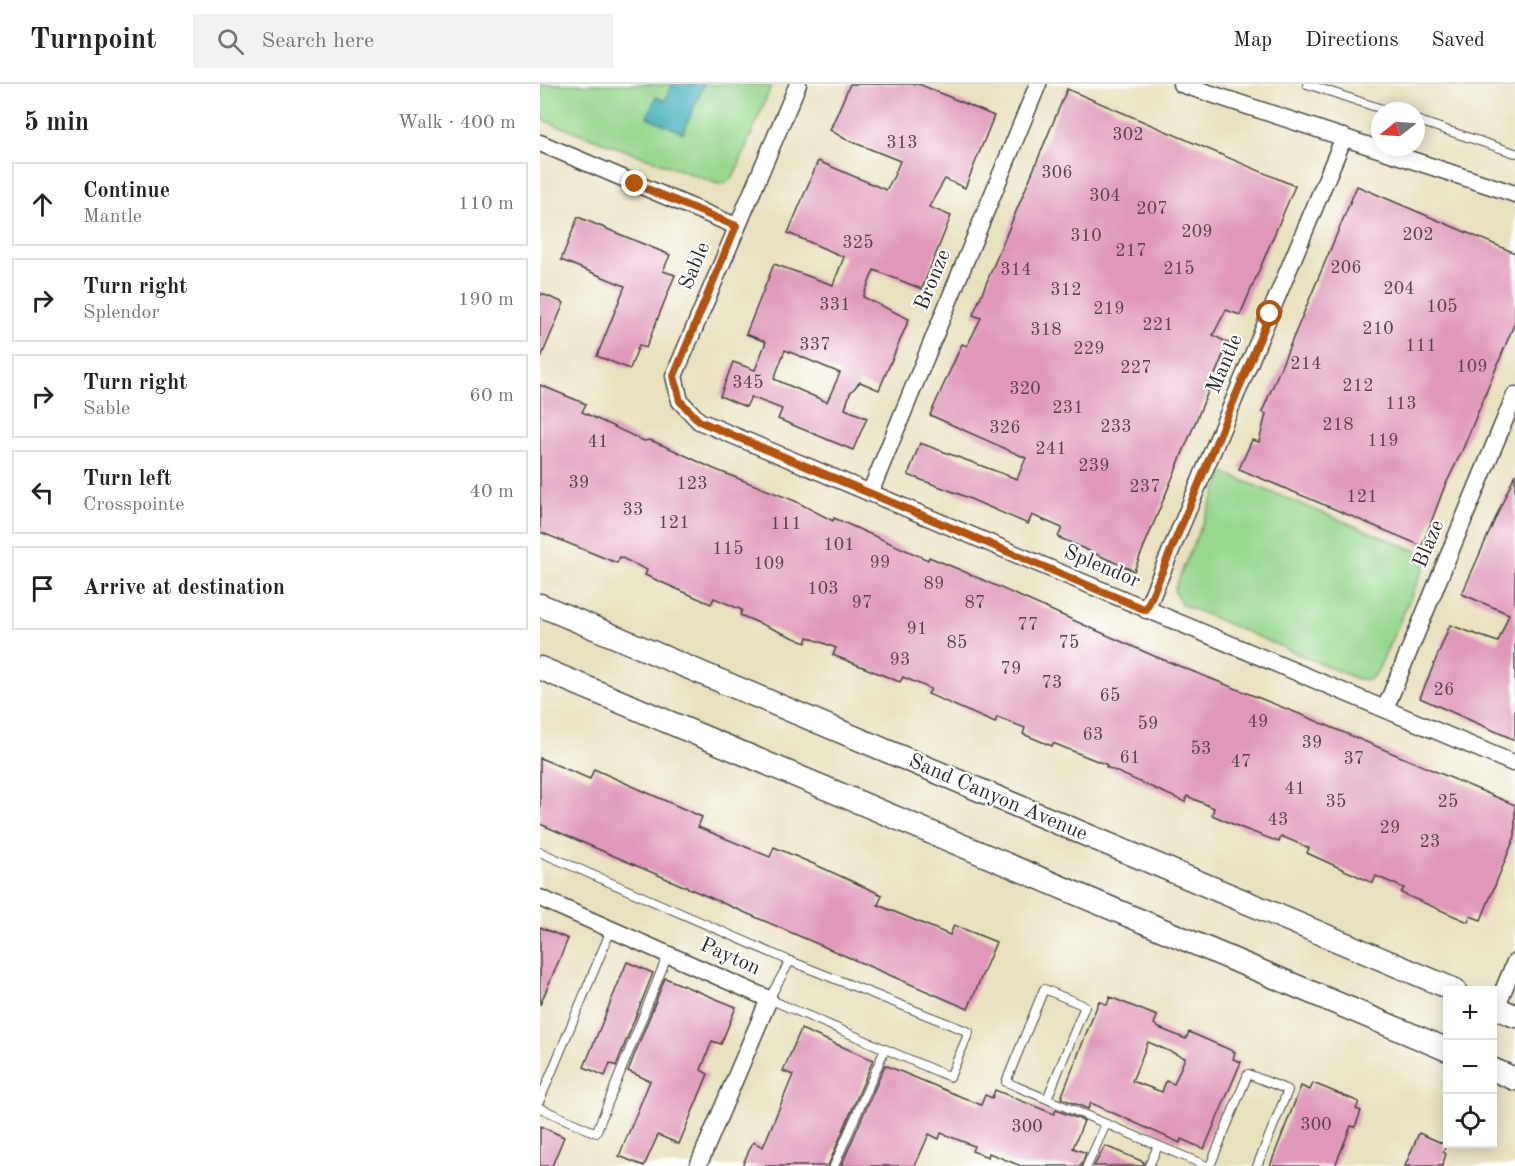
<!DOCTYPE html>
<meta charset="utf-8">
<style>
:root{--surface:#fff;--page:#f2f2f2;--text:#222;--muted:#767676;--line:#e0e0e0}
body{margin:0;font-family:"Old Standard TT",serif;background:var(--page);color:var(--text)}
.controls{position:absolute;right:18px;bottom:18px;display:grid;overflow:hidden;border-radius:0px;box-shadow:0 3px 15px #0003}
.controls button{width:54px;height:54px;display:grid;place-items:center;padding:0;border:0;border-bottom:2px solid var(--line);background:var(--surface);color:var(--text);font:30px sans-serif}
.compass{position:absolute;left:831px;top:18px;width:54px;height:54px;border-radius:50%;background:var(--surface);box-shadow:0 3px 15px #0003;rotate:253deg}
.stop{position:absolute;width:18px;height:18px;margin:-14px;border:4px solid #b45309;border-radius:50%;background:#fff}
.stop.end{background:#b45309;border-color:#fff;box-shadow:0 2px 6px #0008}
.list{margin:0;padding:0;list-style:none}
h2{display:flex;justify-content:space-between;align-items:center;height:78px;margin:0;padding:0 24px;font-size:26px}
h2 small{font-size:20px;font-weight:400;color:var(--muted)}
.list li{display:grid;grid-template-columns:39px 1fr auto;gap:18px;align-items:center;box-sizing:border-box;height:84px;margin:0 12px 12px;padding:0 12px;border:2px solid var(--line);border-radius:0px}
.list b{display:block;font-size:22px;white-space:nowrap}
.list p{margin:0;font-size:20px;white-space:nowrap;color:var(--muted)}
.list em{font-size:20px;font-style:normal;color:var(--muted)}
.icon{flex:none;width:33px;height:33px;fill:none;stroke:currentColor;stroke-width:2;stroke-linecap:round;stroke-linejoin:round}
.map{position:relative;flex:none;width:975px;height:1082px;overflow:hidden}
header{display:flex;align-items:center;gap:36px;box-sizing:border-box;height:84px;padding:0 30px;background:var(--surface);border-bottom:2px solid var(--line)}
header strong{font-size:28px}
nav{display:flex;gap:33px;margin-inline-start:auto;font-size:21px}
.search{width:420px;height:54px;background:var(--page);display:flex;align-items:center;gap:15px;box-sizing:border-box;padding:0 21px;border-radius:0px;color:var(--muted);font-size:22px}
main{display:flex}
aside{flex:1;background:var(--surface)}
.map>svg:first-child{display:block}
</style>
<header>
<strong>Turnpoint</strong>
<div class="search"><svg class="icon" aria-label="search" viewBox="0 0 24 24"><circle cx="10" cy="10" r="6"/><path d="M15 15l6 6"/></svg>Search here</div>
<nav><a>Map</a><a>Directions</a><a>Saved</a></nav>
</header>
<main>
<aside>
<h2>5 min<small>Walk · 400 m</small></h2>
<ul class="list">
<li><svg class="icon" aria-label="ahead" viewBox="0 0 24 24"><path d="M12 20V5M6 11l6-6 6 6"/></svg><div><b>Continue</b><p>Mantle</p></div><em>110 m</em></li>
<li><svg class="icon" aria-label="right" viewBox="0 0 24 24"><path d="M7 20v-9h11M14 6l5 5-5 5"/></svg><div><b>Turn right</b><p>Splendor</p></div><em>190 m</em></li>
<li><svg class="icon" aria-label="right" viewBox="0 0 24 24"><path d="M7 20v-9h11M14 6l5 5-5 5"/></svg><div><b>Turn right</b><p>Sable</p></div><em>60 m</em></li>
<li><svg class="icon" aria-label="left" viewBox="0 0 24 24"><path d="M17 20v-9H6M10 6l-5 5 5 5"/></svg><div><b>Turn left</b><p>Crosspointe</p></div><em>40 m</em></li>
<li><svg class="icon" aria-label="arrive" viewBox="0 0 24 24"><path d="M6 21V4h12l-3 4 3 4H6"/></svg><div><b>Arrive at destination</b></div></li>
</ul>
</aside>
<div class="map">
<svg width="975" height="1082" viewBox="0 0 975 1082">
<rect width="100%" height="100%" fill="#fff"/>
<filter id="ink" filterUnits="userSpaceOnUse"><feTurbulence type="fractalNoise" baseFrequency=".0167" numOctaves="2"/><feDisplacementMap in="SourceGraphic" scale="12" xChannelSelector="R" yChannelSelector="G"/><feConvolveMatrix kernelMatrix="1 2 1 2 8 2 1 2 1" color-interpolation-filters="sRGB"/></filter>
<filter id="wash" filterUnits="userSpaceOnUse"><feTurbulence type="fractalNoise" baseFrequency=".008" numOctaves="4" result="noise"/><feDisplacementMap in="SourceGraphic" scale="24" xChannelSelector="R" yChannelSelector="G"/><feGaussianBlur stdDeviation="1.35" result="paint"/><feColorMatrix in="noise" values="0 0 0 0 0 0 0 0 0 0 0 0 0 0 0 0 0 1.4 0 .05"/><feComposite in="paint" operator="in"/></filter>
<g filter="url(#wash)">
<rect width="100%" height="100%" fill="#e8e1be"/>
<g fill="#96d78d" stroke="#60815c" stroke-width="1.5">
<polygon points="0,0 232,0 194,92 186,99 178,100 0,35"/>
<polygon points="684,389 889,472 837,588 829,596 817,595 641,520 634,506"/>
</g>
<polygon fill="#3daeb8" stroke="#346c72" stroke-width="1.5" points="133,0 164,0 143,49 107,33 116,13 125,17"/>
<g id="blocks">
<g fill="#df98b9" fill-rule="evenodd">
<path d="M310,0H379L454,32L425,104L405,95L389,123L411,132L382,205L334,186L323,213L369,235L339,306L320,298L310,309L305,325L327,334L313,366L238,335L242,325L211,313L206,323L180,312L193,278L215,286L226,258L206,250L234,180L293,201L304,173L248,149L278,77L346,106L354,92L360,77L305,55L290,46ZM245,266L300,289L287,318L234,295Z"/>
<polygon points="527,5 755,102 700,231 686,226 673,251 688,259 594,487 518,453 522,444 492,431 488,440 419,410 368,391 380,359 477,395 486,374 390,331 422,260 427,262 441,234 433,231"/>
<polygon points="817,102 975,169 975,238 922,367 904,404 882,462 699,385 712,356 719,358 726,330 722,328"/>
<polygon points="38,133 130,171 123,187 135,191 106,264 99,261 90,285 57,272 85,202 21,176"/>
<polygon points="0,209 24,219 0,276"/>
<polygon points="0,301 46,320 42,328 104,357 110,356 136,367 174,385 255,417 293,437 294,434 388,476 389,473 418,485 614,572 767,633 975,721 975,752 941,836 930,832 928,838 861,809 864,804 836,792 833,799 767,769 769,764 741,752 739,758 702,744 672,731 674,724 647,712 645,718 566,683 567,681 513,659 512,662 483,650 485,644 457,633 455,639 388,610 391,605 363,593 360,598 293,571 296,564 268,553 266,559 200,531 202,526 174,514 171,520 105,491 107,486 80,473 77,479 0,448"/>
<polygon points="975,390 975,656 880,614 910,541 958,558 969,530 922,510"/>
<polygon points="0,674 50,695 54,685 162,733 158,743 230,773 234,763 276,781 342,811 338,821 410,851 414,841 456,858 428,925 0,740"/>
<polygon points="0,843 28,855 0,921"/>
<polygon points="87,878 113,889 76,982 70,979 65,992 44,983"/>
<polygon points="125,894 196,923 181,960 172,957 161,986 168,990 139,1060 118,1051 104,1082 79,1072 110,997 88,987"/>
<path d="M570,913L617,932L614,940L619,944L646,955L649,948L695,968L693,975L701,978L664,1065L641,1055L640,1059L551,1019L548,1025L521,1014L559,917L567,921ZM608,958L645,974L634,1000L626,997L622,1008L592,997Z"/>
<polygon points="261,945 333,976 288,1082 202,1082 213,1058 223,1063 253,991 243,987"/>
<polygon points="345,981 441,1021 445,1011 452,1014 455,1006 514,1030 516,1026 544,1037 533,1064 546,1069 541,1082 481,1082 449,1069 448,1073 432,1067 434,1062 401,1049 399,1055 389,1050 375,1082 301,1082"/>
<polygon points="773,999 819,1018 816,1025 821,1027 815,1043 811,1042 795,1082 730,1082 761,1002 770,1006"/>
<polygon points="0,1042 24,1053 12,1082 0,1082"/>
<polygon points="879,1049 906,1061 903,1068 906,1070 902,1082 865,1082"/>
<polygon points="565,1062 604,1078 603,1082 554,1082"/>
</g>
</g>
</g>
<g filter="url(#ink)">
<use href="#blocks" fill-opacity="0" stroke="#474641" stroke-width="1.5"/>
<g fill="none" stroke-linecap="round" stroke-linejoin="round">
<defs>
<g id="service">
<polyline points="767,0 848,27"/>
<polyline points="876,36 975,69"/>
<polyline points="0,768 250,877 229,915 410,993 429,948 250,877"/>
<polyline points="507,1015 545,922 504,905 466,998 667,1082"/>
<polyline points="0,1016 71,846"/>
<polyline points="0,1024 56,1049 128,870"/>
<polyline points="294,1082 345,965"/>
<polyline points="547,1082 566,1040"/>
<polyline points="609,1082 618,1062"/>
<polyline points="670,1082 708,990 748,1006 717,1082"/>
</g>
<g id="minor">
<polyline points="258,0 134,292 140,317 159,337 973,679"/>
<polyline points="641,0 975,110"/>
<polyline points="0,59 196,142"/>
<polyline points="330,409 498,0"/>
<polyline points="606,526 804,53"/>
<polyline points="845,625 975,311"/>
<polyline points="0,814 229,915 158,1082"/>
<polyline points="956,924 975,878"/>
</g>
<g id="secondary">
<polyline points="0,521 915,906"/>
<polyline points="0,584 908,966"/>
<polyline points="952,922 975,932"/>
<polyline points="952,985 975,995"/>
</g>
</defs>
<use href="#service" stroke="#474641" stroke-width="10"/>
<use href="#minor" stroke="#474641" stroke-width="19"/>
<use href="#secondary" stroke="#474641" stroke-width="25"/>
<use href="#service" stroke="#fff" stroke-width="8"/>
<use href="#minor" stroke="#fff" stroke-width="16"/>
<use href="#secondary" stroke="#fff" stroke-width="22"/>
</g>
</g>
<g fill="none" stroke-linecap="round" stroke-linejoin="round" filter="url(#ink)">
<polyline stroke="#b45309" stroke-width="8" points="95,100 196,142 134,292 140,317 159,337 606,526 730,230"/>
</g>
<g text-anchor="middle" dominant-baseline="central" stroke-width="4.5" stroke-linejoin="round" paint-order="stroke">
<g font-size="18" fill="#58464e">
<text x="588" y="51">302</text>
<text x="362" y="59">313</text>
<text x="517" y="89">306</text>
<text x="565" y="112">304</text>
<text x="612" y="125">207</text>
<text x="657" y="148">209</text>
<text x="878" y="151">202</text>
<text x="546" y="152">310</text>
<text x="318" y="159">325</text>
<text x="591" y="167">217</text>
<text x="806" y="184">206</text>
<text x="639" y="185">215</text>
<text x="476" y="186">314</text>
<text x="859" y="205">204</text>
<text x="526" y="206">312</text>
<text x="295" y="221">331</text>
<text x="902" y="223">105</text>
<text x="569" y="225">219</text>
<text x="618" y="241">221</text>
<text x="838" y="245">210</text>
<text x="506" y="246">318</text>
<text x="275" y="261">337</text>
<text x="881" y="262">111</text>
<text x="549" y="265">229</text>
<text x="766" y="280">214</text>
<text x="932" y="283">109</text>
<text x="596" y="284">227</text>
<text x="208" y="299">345</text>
<text x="818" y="302">212</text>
<text x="485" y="305">320</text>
<text x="861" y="320">113</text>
<text x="528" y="324">231</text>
<text x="798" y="341">218</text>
<text x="576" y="343">233</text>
<text x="465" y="344">326</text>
<text x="843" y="357">119</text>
<text x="58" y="358">41</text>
<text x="511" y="365">241</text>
<text x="554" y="382">239</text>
<text x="39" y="399">39</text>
<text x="152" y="400">123</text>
<text x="605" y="403">237</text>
<text x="822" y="413">121</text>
<text x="93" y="426">33</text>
<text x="134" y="439">121</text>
<text x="246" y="440">111</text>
<text x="299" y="461">101</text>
<text x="188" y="465">115</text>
<text x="340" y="479">99</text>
<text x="229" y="480">109</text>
<text x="394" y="500">89</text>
<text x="283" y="505">103</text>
<text x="322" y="519">97</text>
<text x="435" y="519">87</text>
<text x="488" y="541">77</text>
<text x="377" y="545">91</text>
<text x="417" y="559">85</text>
<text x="529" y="559">75</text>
<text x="360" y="576">93</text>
<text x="471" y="585">79</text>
<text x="512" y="599">73</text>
<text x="904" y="606">26</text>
<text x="570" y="612">65</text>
<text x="718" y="638">49</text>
<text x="608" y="640">59</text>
<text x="553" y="651">63</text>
<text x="772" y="659">39</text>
<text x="661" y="665">53</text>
<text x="590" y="674">61</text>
<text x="814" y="675">37</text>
<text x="701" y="678">47</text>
<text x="755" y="705">41</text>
<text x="796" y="718">35</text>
<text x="908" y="718">25</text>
<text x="738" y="736">43</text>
<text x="850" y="744">29</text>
<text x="890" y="758">23</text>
<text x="776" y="1041">300</text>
<text x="487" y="1043">300</text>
</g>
<g font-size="21" fill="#2b2b2b" stroke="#fff">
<text transform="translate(155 182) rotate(-67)">Sable</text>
<text transform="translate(393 196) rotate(-68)">Bronze</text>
<text transform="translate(685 280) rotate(-67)">Mantle</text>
<text transform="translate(889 460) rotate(-67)">Blaze</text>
<text transform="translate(562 483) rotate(23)">Splendor</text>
<text transform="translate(458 714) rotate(23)">Sand Canyon Avenue</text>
<text transform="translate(190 873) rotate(24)">Payton</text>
</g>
</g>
</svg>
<div class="controls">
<button>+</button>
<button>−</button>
<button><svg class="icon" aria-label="locate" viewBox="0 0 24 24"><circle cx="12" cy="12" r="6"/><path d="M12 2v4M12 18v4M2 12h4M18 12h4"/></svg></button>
</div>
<svg class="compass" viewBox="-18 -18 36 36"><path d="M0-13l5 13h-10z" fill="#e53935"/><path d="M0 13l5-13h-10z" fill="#767676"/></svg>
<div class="stop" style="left:730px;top:230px"></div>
<div class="stop end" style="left:95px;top:100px"></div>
</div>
</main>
